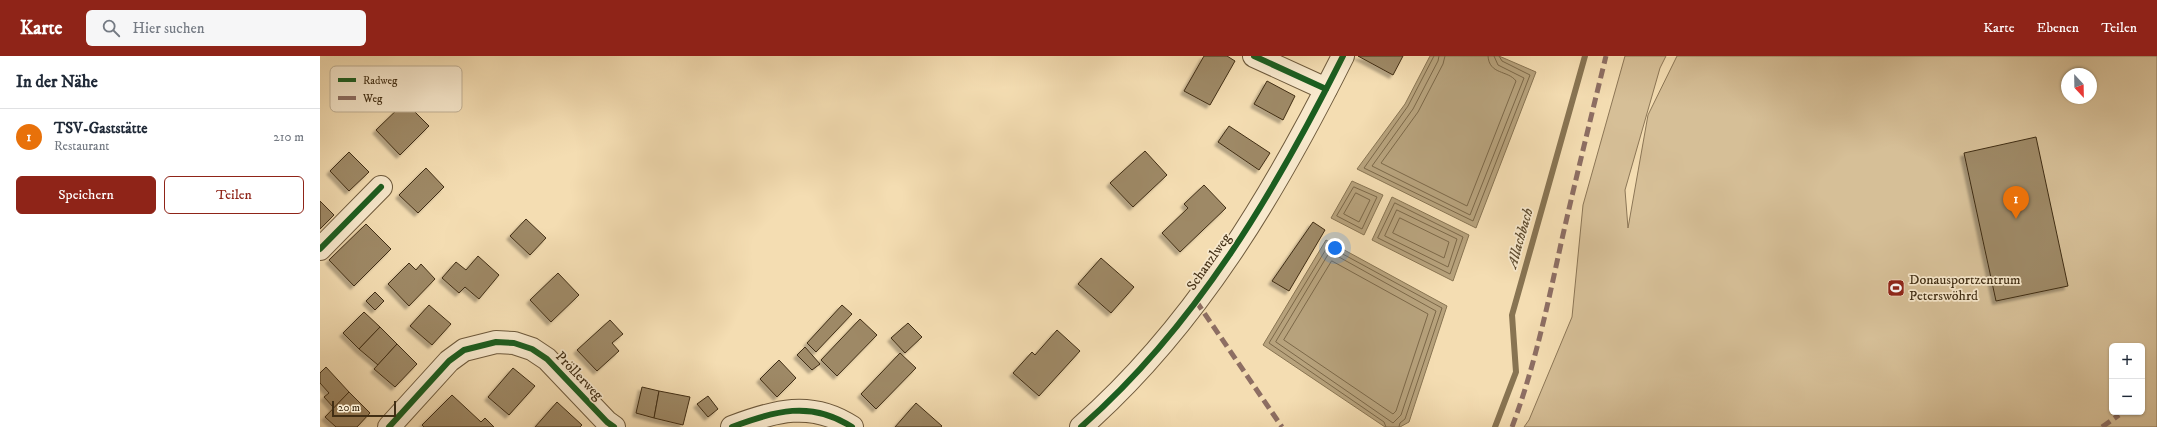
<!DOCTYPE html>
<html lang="de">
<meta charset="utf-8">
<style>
:root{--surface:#fff;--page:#f6f6f7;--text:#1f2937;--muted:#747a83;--line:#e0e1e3;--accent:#8f2418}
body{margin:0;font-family:"IM FELL DW Pica",serif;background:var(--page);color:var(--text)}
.controls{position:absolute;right:12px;bottom:12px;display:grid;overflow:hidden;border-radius:6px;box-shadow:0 1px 3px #0004}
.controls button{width:36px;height:36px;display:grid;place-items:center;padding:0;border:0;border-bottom:1px solid var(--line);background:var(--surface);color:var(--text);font:20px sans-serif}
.compass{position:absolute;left:1741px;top:12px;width:36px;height:36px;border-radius:50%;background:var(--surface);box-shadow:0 1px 3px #0004;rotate:158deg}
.scale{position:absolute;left:12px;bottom:10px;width:64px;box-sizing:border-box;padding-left:4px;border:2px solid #412e14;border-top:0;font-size:11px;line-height:14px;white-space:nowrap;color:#412e14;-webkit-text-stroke:3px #f8e9cd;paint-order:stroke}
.you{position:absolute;left:1015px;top:192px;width:14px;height:14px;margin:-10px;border:3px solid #fff;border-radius:50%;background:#1a73e8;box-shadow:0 0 0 6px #1a73e833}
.badge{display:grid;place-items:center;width:26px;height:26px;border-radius:50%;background:var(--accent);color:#fff;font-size:13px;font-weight:700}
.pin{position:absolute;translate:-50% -33px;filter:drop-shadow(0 1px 2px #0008)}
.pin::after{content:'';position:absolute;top:21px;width:14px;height:12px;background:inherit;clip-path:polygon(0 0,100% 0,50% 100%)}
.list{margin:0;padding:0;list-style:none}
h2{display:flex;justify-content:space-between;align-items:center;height:52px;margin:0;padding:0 16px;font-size:17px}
h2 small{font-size:13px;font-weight:400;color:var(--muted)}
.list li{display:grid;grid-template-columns:26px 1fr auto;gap:12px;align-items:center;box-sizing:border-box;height:56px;padding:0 16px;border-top:1px solid var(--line)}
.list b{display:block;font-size:15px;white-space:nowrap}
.list p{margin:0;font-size:13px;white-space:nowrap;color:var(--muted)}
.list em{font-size:13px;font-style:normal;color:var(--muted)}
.actions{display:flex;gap:8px;padding:12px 16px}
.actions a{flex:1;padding:9px 0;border:1px solid var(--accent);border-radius:6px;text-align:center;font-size:14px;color:var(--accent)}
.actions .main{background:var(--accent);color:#fff}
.icon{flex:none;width:22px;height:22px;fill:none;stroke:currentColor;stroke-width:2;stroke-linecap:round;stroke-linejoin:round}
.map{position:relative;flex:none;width:1837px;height:371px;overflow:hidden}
header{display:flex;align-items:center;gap:24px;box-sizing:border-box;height:56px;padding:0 20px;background:var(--accent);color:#fff}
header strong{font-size:19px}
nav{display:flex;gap:22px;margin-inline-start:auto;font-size:14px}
.search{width:280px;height:36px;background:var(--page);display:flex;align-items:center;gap:10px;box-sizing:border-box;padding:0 14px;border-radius:6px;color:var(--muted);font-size:15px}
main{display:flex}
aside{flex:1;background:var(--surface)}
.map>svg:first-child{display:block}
</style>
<header>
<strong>Karte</strong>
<div class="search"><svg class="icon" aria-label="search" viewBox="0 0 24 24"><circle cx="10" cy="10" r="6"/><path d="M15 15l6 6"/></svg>Hier suchen</div>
<nav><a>Karte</a><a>Ebenen</a><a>Teilen</a></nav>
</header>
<main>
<aside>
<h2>In der Nähe<small></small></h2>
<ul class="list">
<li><span class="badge" style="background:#e8710a">1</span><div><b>TSV-Gaststätte</b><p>Restaurant</p></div><em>210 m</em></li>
</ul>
<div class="actions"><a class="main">Speichern</a><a>Teilen</a></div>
</aside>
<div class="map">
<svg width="1837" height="371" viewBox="0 0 1837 371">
<defs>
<filter id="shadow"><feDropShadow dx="-3.5" dy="3.5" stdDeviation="1" flood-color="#0004"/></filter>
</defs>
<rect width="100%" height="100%" fill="#f4ddb2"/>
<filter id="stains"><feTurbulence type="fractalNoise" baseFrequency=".005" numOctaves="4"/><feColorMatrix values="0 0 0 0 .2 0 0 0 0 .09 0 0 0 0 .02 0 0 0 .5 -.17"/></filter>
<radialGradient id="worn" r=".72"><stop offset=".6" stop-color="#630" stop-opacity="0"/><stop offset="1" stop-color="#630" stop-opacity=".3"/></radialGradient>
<path fill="#d6bf97" stroke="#8c7656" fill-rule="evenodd" d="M1305,0H1346L1340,12L1305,134L1308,172L1328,59L1357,0H1837V371H1204L1209,364L1252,261L1263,149ZM1747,18H1771V42H1747ZM1792,290H1822V356H1792V312L1790,306H1792Z"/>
<g fill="#b7a27c" stroke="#887452">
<polygon points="1110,0 1179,0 1216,16 1156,172 1037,113 1085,48"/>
<polygon points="1032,125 1063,139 1044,179 1011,162"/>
<polygon points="1072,141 1149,179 1133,225 1052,184"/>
<polygon points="1006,184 1127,250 1089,366 1080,371 1065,371 943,289"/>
</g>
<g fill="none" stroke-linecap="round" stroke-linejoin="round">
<g stroke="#7c6848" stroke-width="1">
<polyline points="1114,0 1088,50 1044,112 1153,165 1210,19 1182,5 1179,0"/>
<polyline points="1119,0 1118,5 1093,53 1052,110 1150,159 1204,22 1178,9 1174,0"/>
<path d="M1125,0L1123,8L1098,56L1061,107L1147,150L1196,25C1188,14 1169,19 1168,0"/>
<polygon points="1034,131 1057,141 1042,173 1017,160"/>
<polygon points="1036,137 1050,144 1039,166 1024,158"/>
<polygon points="1075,147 1143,181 1130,218 1058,182"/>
<polygon points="1077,154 1137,183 1128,211 1065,180"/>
<polygon points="1080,162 1129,186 1124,202 1073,177"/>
<polygon points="1010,196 1116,255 1081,359 1073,367 956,286"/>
<polygon points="1012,205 1108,258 1076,355 1073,358 964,284"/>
<polyline points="1066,371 1064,366 949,287 1008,190 1122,252 1085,363 1080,367 1079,371"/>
</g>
<polyline stroke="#887452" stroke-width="6" points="1175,371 1196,316 1192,259 1265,0"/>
</g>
<g fill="#9e8966" stroke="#412e14" filter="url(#shadow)">
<polygon points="884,0 907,0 915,5 890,49 864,35"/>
<polygon points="1038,0 1083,0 1073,19"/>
<polygon points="947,25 975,40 963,64 934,48"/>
<polygon points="85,46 109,70 80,99 56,74"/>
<polygon points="909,70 950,97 939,114 898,86"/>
<polygon points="1716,81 1748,230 1676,245 1644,97"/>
<polygon points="825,95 847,119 813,151 790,127"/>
<polygon points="29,96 49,116 29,135 10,115"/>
<polygon points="106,112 124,131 98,157 79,139"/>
<polygon points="884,129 906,152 860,196 842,177 868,152 864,148"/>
<polygon points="0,145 14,159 0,173"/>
<polygon points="206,163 226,182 210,199 190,180"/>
<polygon points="993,166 1005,174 969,235 952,225"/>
<polygon points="46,168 71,193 34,230 9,204"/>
<polygon points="158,200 179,219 159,243 145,231 139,237 122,222 136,206 146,214"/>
<polygon points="781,202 814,231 791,257 758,228"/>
<polygon points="89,207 96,214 101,208 115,223 89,250 68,228"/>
<polygon points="238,217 259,239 231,266 210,244"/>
<polygon points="55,236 64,245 55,254 46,245"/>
<polygon points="109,249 131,268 112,289 90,270"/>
<polygon points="522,249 532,258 496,296 487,287"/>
<polygon points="44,256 60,271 39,293 23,277"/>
<polygon points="540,263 557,279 517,320 501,304"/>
<polygon points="290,264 303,278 292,287 299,295 277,315 257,294"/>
<polygon points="588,267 602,281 585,297 571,282"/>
<polygon points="60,271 77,288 58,309 39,293"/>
<polygon points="737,274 760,295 719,340 693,317 712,296 715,299"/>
<polygon points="77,288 97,308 75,331 54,313"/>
<polygon points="485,291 500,308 492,314 477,299"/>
<polygon points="580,297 596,312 556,353 541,338"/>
<polygon points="459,304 476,322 457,341 440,323"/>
<polygon points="6,311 29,336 14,352 4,341 9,337 0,327 0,317"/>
<polygon points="193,312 215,330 189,359 168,341"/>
<polygon points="322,331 339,335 334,362 316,357"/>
<polygon points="339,335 370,341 363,369 334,362"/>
<polygon points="29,336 50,357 37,371 16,371 5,361"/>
<polygon points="132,339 161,366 165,362 174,371 104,371 102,369"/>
<polygon points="388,340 398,353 388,361 377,348"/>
<polygon points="237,346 262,369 260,371 215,371"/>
<polygon points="596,347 622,370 621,371 575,371"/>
</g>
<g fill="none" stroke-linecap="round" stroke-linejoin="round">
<defs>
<g id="minor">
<polyline points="934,0 1006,33"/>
<polyline points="0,193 61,131"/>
<polyline points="69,371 129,305 144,294 176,286 194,287 212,293 227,303 287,366 294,371"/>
<path d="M412,371C454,355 491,344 532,371"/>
<path d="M761,371C876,270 955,136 1023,0"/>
</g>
</defs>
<use href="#minor" stroke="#6e5a3c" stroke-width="24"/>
<use href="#minor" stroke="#f8e9cd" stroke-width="22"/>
<g stroke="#8d6e63" stroke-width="5" stroke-dasharray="10 5" stroke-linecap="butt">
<polyline points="876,245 962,371"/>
<path d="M1192,371C1215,310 1228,247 1242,183C1256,122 1271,61 1286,0"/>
<polyline points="1782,371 1799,359"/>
</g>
<defs>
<g id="cycleway">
<polyline points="934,0 1006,33"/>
<polyline points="0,193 61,131"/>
<polyline points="69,371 129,305 144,294 176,286 194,287 212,293 227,303 287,366 294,371"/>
<path d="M412,371C454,355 491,344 532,371"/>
<path d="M761,371C876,270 955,136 1023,0"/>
</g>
</defs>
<use href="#cycleway" stroke="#f8e9cd" stroke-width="8"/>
<use href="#cycleway" stroke="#1b5e20" stroke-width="6"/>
</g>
<defs>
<symbol id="stadium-square" viewBox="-11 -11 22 22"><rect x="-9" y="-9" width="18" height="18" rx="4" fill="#8f2418" stroke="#f8e9cd"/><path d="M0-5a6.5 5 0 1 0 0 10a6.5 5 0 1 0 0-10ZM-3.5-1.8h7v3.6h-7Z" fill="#fff"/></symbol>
</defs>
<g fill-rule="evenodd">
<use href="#stadium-square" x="1566" y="222" width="20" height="20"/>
</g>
<g text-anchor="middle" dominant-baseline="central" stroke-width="3.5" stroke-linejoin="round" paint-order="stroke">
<g font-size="14" fill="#412e14" stroke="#f8e9cd">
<text transform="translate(889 206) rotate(-55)">Schanzlweg</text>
<text transform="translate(259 320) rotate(46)">Pröllerweg</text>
</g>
<g font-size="14" fill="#412e14" stroke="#f8e9cd" text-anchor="start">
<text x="1589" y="224">Donausportzentrum<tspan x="1589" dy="16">Peterswöhrd</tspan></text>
</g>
<g font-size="15" font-style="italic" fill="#5e4b2e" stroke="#f8e9cd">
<text transform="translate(1200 182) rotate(-74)">Allachbach</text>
</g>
</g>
<rect x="10" y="10" width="132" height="46" rx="6" fill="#f8e9cd" stroke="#c1b196" stroke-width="1"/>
<rect x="18" y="22" width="18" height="4" fill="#1b5e20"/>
<rect x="18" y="40" width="18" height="4" fill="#8d6e63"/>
<g font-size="11" fill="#412e14">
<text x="43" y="28">Radweg</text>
<text x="43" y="46">Weg</text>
</g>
<rect width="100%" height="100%" filter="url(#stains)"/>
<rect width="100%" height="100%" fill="url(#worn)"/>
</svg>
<div class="controls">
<button>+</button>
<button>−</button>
</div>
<svg class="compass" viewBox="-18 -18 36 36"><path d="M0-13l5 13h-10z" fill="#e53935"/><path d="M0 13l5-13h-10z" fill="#747a83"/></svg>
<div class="scale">20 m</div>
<div class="you"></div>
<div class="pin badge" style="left:1696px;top:163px;background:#e8710a">1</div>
</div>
</main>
